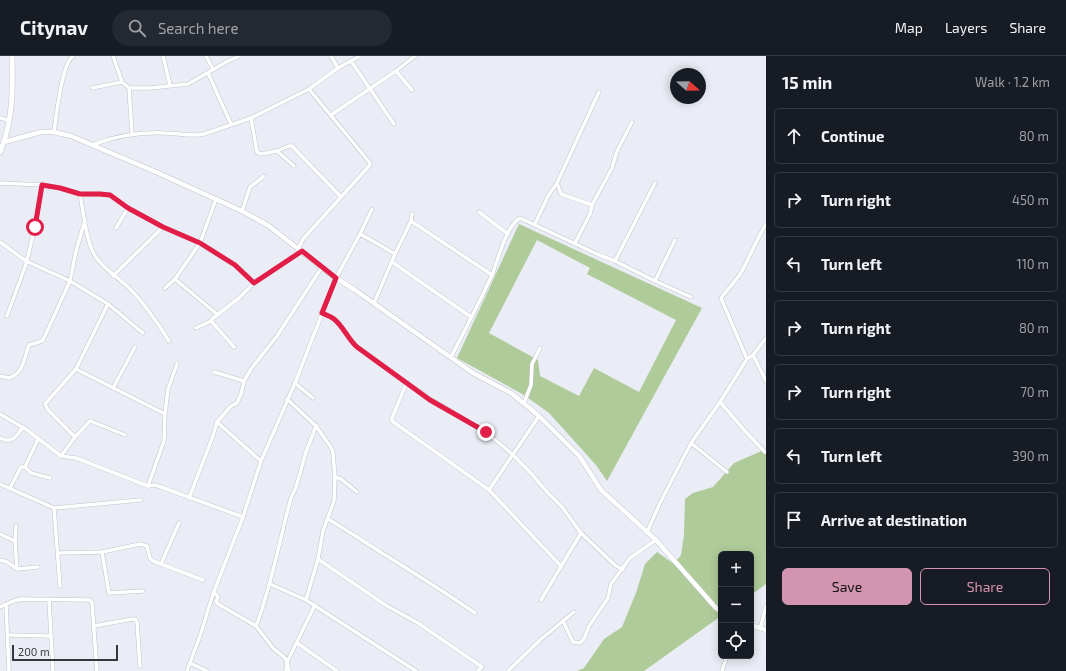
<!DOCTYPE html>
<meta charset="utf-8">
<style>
:root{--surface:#171b24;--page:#242831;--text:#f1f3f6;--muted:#9ea1a6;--line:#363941;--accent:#d394af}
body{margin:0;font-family:"Exo 2",sans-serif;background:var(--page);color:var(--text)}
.controls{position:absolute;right:12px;bottom:12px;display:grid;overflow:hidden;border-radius:6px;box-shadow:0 2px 10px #0003}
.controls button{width:36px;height:36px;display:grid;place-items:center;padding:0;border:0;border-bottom:1px solid var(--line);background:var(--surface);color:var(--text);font:20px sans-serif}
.compass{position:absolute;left:670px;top:12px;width:36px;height:36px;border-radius:50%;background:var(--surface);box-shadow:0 2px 10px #0003;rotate:110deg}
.scale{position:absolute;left:12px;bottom:10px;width:106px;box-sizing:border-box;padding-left:4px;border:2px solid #37383b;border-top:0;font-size:11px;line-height:14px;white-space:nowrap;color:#37383b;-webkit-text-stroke:3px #eaedf5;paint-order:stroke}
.stop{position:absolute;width:12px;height:12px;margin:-9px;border:3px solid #e11d48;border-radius:50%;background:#fff}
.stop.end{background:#e11d48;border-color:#fff;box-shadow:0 1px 4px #0008}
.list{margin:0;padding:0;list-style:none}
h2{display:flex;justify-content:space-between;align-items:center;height:52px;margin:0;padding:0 16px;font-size:17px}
h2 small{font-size:13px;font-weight:400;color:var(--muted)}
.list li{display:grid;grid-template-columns:26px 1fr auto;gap:12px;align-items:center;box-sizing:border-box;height:56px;margin:0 8px 8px;padding:0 8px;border:1px solid var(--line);border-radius:6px}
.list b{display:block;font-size:15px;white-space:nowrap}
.list em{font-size:13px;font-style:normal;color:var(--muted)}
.actions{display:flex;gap:8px;padding:12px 16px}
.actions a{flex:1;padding:9px 0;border:1px solid var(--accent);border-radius:6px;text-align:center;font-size:14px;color:var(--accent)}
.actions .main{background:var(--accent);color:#111}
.icon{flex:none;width:22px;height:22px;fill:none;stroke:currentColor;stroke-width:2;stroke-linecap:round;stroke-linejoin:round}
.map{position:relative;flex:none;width:766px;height:615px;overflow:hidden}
header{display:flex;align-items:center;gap:24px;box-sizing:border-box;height:56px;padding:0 20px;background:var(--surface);border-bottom:1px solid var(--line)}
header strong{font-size:19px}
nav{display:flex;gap:22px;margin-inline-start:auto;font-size:14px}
.search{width:280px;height:36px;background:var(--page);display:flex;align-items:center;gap:10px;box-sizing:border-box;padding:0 14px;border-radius:22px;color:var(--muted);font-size:15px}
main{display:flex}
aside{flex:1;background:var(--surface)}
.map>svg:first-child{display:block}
</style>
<header>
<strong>Citynav</strong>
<div class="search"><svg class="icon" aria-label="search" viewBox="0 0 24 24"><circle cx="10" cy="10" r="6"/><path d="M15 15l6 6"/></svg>Search here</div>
<nav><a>Map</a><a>Layers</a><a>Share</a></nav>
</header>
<main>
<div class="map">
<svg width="766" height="615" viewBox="0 0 766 615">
<rect width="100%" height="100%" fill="#eaedf5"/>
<g fill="#afcb9a" fill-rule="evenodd">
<path d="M519,168L702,252L607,425L596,409L549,357L524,339L457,302ZM537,184L590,212L587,218L676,264L639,336L594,312L579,340L540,320L538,304L489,277Z"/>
<polygon points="766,393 766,528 751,539 751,498 721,498 721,560 644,615 577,615 584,612 604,583 622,571 636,537 645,508 657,496 674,508 681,499 684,479 685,443 693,437 713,431 734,407"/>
</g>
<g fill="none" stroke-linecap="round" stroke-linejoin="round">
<defs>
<g id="minor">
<polyline points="113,0 122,26 129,32 132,78"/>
<polyline points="163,0 170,29"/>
<polyline points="206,0 213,13"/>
<polyline points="331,0 338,12"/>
<polyline points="351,5 394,68"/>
<polyline points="396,15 412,34"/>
<polyline points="208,17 231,68"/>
<polyline points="92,32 122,26"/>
<polyline points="129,32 150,32 188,28 228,5 240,0"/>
<polyline points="331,59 396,15 415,0"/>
<polyline points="0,62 8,64"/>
<polyline points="251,62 257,96 261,98 277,95 289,90 292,90 341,141"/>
<path d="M54,76C56,61 62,7 73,0"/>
<path d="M92,89C116,80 138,76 164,77C177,77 192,81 204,78L251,62L309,33L338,12L360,0"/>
<polyline points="277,95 294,110"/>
<polyline points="0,127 42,129 60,132 80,139 100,138 110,139 128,152 163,171 200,187 235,209 254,227"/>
<path d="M80,139C83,153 86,184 93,196C101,212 118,221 130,233C145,248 157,266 169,285"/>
<polyline points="592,149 561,138 557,127 599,36"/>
<polyline points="242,155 250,131 264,120"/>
<polyline points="479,156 508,178"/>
<polyline points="411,165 492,219"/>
<polyline points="535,168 548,140 557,127"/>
<polyline points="116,172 128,152"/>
<polyline points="360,178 372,153"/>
<polyline points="0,186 26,205 70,225 108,248 143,277"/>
<polyline points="575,187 590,158 592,149 612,112 617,95 632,66"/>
<polyline points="298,193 303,183 370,109 370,107 309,33"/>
<polyline points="615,205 655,127"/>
<polyline points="392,206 471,261"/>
<polyline points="113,220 163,171"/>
<polyline points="175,223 200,187 216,143"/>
<polyline points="655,225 675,184"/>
<polyline points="165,232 175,223 218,259"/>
<polyline points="374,247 395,198 411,165 412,158"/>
<path d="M321,257C326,259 330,260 334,263C343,270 348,283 357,291L430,343L486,376L512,398L529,415L548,437L562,451L581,477L616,510L623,513"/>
<polyline points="7,260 26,208 35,171 42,129"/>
<polyline points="196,272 211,265"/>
<polyline points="234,291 212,266 212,263 239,242 254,227 302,195"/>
<polyline points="753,299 766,325"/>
<path d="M451,301C465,274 479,247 492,219C498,204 506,170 520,162L597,198L615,205L655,225L691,241"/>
<path d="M747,303L721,242C728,233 736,225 742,215C750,200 757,183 766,168"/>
<polyline points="76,313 165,358"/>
<polyline points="214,316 244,325"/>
<path d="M0,320L9,322C24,317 24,302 29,289L42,285L44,282L70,225L76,195L85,164"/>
<polyline points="407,326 392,362 392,365 489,434 561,510"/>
<polyline points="295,327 313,342"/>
<polyline points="113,332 135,291"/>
<polyline points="287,343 316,370 332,393 333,398 335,421 334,445 323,475 318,503 306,544"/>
<polyline points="720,346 746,376 765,396"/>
<polyline points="524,347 531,329 532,308 540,292"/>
<polyline points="0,358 27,374 61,400 76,402 148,430 155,429 161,431 243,461"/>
<polyline points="217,366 261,405"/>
<polyline points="75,381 48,354 45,348 76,313 108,248"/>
<path d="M0,382C12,388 16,381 23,371"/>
<polyline points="691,387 727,416"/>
<polyline points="61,400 75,381 90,365 93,366 125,379"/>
<polyline points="25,411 31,417 50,422"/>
<polyline points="335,421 341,423 357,436"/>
<polyline points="0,428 54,452 141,444"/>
<polyline points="148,430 164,385 165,358 168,333 177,308"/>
<polyline points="10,432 21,411 25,411 38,383"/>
<polyline points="489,434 539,360"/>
<polyline points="189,442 213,380 217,366 231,350 237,347 241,338 244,325 251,313 277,280 322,211"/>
<polyline points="54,452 60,530"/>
<path d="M328,463C347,474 364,486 382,497C414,517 445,536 475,557"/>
<polyline points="16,470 15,485 17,513"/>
<polyline points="647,476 660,447 691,387 720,346 747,303 753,299 766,282"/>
<polyline points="0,478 15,485"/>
<polyline points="102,496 109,537 143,535"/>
<polyline points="59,497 102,496 140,488 147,490 150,502 153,505 203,524"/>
<polyline points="318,503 387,550 418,567 482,611 478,615"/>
<polyline points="0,504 7,506 17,513 38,511"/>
<polyline points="161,508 179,467"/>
<polyline points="270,528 306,544 416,615"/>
<polyline points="213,538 216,538 218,541 216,545 218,548 256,570 273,592 285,602 287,606 289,615"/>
<polyline points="49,544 53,615"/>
<polyline points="541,544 581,477"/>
<polyline points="6,549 9,615"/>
<polyline points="0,551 11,546 20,543 90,544 92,547 97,615"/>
<polyline points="563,565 573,586 580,587 584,583 589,570 608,542 611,528 630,502 656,484"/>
<polyline points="94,570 133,563 135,563 137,566 140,610"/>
<path d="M256,570C272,529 279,485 291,442L296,431L306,396L316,370"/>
<polyline points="760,573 766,550"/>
<polyline points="8,579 50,580"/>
<polyline points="297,587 337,615"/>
<polyline points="190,607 207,615"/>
<polyline points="187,615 201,577 213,538 243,461 261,405 295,327 336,222 360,178 371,184 395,198"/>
<polyline points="286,615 287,606 315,549"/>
<polyline points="508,615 540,584 574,556"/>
<polyline points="722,615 727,600"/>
</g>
<g id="tertiary">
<polyline points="4,86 41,76 54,76 71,80 156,116 242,155 269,170 330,218 355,234 473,317 511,337 539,360 580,401 601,434 656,484 716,552 721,555"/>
<polyline points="751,569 766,574"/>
</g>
<path id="secondary" d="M0,96C13,66 13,32 12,0"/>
</defs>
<use href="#minor" stroke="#c0c3ca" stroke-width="4.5"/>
<use href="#tertiary" stroke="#c0c3ca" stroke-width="5.5"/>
<use href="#secondary" stroke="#c0c3ca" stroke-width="6"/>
<use href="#minor" stroke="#fff" stroke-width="3.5"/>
<use href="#tertiary" stroke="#fff" stroke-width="4.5"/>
<use href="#secondary" stroke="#fff" stroke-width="5"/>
</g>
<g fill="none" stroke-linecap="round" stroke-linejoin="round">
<path stroke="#e11d48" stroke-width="5" d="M35,171L42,129L60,132L80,138H100L110,139L128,152L163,171L200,187L235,209L254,227L302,195L336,222L322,257C326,259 330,260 334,263C343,270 348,283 357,291L430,344L486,376"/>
</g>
</svg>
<div class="controls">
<button>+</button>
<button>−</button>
<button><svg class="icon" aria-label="locate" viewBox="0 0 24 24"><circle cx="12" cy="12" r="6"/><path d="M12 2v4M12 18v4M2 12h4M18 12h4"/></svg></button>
</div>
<svg class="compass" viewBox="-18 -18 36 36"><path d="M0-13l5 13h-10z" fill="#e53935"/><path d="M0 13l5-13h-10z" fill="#9ea1a6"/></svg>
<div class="scale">200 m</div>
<div class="stop" style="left:35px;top:171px"></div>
<div class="stop end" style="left:486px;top:376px"></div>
</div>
<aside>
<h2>15 min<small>Walk · 1.2 km</small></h2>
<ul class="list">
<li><svg class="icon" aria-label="ahead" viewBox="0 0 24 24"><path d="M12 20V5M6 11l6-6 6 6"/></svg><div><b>Continue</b></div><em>80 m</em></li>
<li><svg class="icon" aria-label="right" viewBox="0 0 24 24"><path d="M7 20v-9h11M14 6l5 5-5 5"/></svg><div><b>Turn right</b></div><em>450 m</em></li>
<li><svg class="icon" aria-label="left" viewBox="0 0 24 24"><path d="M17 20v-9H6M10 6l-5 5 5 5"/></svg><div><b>Turn left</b></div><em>110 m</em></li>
<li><svg class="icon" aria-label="right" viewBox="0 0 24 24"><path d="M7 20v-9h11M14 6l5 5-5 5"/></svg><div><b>Turn right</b></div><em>80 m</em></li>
<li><svg class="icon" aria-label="right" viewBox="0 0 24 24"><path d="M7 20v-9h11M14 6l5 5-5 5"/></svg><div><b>Turn right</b></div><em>70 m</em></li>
<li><svg class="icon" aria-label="left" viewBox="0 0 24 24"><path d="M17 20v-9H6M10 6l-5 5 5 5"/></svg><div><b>Turn left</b></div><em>390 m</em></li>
<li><svg class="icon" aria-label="arrive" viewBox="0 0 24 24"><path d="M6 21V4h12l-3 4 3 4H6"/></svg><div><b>Arrive at destination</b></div></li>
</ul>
<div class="actions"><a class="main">Save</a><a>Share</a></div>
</aside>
</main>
